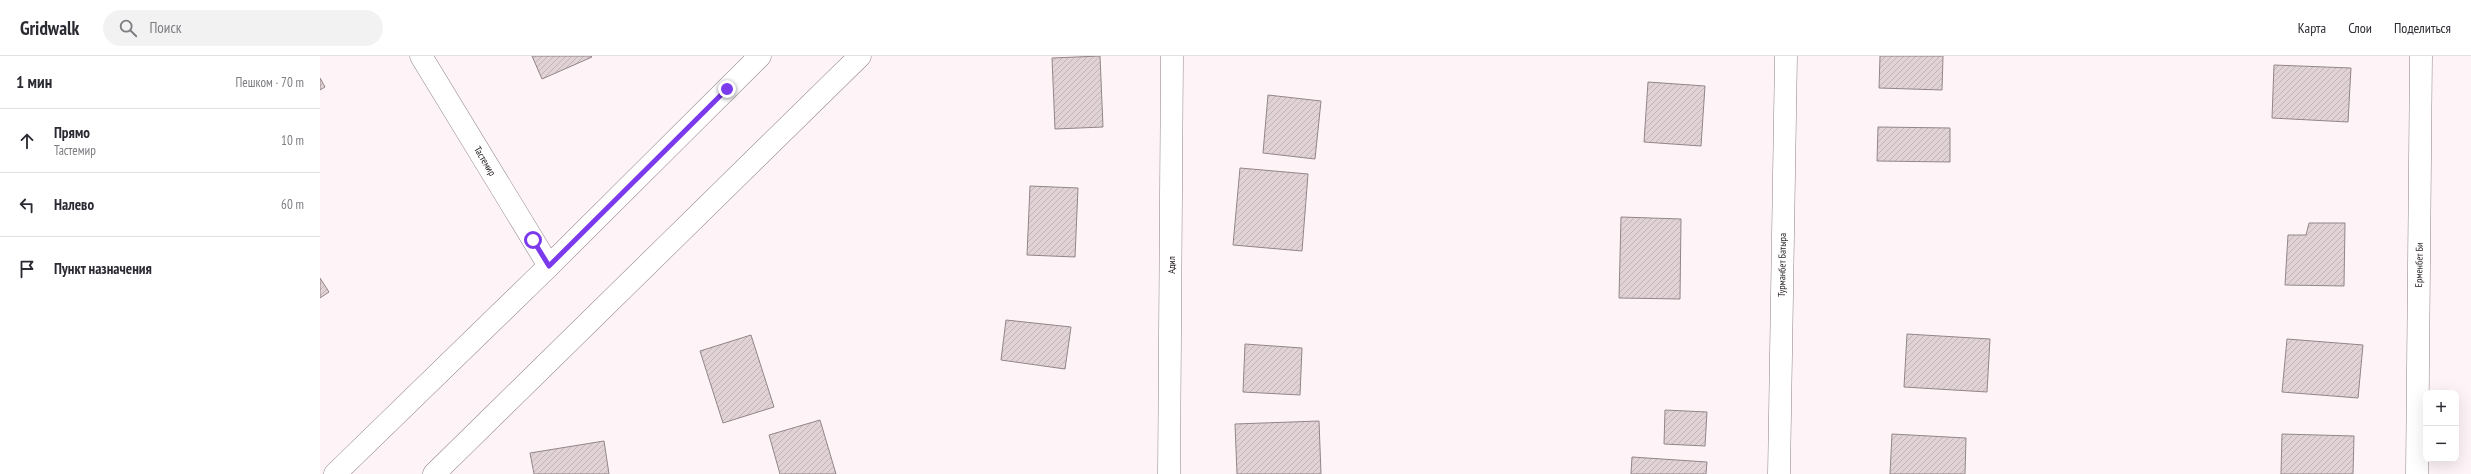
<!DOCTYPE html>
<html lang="ru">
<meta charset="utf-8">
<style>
:root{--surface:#fff;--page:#f2f2f3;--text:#2b2b33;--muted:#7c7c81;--line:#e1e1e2}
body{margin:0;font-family:"PT Sans Narrow",sans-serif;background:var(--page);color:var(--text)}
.controls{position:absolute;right:12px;bottom:12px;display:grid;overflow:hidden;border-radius:8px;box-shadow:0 4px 16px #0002}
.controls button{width:36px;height:36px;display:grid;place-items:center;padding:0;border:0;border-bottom:1px solid var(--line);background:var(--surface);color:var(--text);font:20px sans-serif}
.stop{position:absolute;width:12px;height:12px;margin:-9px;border:3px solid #7c3aed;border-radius:50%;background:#fff}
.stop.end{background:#7c3aed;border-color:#fff;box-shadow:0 1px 4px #0008}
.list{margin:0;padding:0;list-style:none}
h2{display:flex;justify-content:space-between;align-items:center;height:52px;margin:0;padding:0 16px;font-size:17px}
h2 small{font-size:13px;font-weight:400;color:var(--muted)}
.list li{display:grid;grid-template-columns:26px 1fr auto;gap:12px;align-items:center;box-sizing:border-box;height:64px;padding:0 16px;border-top:1px solid var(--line)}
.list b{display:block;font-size:15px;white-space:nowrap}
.list p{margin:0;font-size:13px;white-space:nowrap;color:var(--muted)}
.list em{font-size:13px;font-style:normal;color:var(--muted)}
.icon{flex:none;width:22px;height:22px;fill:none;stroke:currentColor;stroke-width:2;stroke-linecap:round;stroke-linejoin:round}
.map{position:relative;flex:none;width:2151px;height:418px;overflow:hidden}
header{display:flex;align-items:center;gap:24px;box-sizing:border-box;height:56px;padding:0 20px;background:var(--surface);border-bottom:1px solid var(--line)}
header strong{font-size:19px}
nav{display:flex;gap:22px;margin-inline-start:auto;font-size:14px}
.search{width:280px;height:36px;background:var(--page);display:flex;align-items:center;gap:10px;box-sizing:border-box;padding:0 14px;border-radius:22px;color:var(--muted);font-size:15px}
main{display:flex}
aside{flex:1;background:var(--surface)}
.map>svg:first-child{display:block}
</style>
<header>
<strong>Gridwalk</strong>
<div class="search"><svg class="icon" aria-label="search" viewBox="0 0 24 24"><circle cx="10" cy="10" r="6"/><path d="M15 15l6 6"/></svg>Поиск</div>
<nav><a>Карта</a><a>Слои</a><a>Поделиться</a></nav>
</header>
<main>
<aside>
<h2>1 мин<small>Пешком · 70 m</small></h2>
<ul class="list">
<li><svg class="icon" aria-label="ahead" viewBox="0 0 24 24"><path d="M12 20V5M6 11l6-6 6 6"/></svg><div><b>Прямо</b><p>Тастемир</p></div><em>10 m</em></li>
<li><svg class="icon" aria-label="left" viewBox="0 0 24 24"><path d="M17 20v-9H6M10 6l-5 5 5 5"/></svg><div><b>Налево</b></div><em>60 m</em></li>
<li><svg class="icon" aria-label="arrive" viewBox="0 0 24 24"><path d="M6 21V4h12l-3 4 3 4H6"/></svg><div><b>Пункт назначения</b></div></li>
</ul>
</aside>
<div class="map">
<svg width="2151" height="418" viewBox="0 0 2151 418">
<defs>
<pattern id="building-hatch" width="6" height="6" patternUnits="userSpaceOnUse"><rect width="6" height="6" fill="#e1d2d6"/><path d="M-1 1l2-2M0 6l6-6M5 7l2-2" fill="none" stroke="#c1b4b7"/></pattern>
</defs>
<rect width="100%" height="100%" fill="#fef4f7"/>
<g fill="url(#building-hatch)" stroke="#938588">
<polygon points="212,0 271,0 272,1 222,23"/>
<polygon points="780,0 783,71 735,73 732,2"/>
<polygon points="1560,0 1623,0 1622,34 1559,32"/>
<polygon points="1954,9 2031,12 2028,66 1952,62"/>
<polygon points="0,22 5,31 0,34"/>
<polygon points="1328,26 1385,30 1381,90 1324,86"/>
<polygon points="948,39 1001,45 995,103 943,97"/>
<polygon points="1558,71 1630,72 1630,106 1557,105"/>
<polygon points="920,112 988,118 982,195 913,189"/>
<polygon points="710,130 758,132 755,201 707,199"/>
<polygon points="1301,161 1361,163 1360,243 1299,242"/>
<polygon points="1989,167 2025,167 2024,230 1965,229 1968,179 1986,179"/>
<polygon points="0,222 9,236 0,242"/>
<polygon points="686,264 751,271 745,313 681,304"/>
<polygon points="1587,278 1670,283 1667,336 1584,331"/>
<polygon points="431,279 454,351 403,367 380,295"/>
<polygon points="1967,283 2043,289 2038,342 1962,336"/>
<polygon points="925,288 982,292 980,339 923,336"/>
<polygon points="1345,354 1387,356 1385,390 1344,388"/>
<polygon points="500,364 516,418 460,418 449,379"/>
<polygon points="999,365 1001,418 917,418 915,368"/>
<polygon points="1572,378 1646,382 1645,418 1570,418"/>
<polygon points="1962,378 2034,380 2033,418 1961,418"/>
<polygon points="284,385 289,418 214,418 210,397"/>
<polygon points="1312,401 1387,406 1386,418 1311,418"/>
</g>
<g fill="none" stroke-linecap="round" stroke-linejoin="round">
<defs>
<g id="street">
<polyline points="101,0 229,210"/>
<polyline points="15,418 229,210 440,0"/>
<polyline points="114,418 540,0"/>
<polyline points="849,418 852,0"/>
<polyline points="1459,418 1466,0"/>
<polyline points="2097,418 2101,0"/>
</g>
</defs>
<use href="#street" stroke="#8f8084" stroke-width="23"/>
<use href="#street" stroke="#fff" stroke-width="22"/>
</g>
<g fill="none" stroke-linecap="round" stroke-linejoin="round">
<polyline stroke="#7c3aed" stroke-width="5" points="213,184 229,210 407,33"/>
</g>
<g text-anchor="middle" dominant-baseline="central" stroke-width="3" stroke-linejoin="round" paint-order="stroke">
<g font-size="10" fill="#262122" stroke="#fff">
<text transform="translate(165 105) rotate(59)">Тастемир</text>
<text transform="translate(851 209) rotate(-90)">Адил</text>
<text transform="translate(1462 209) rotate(-89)">Турманбет Батыра</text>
<text transform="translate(2099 209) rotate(-89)">Ерменбет Би</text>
</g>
</g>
</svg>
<div class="controls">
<button>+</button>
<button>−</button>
</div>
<div class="stop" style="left:213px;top:184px"></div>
<div class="stop end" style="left:407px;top:33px"></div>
</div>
</main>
